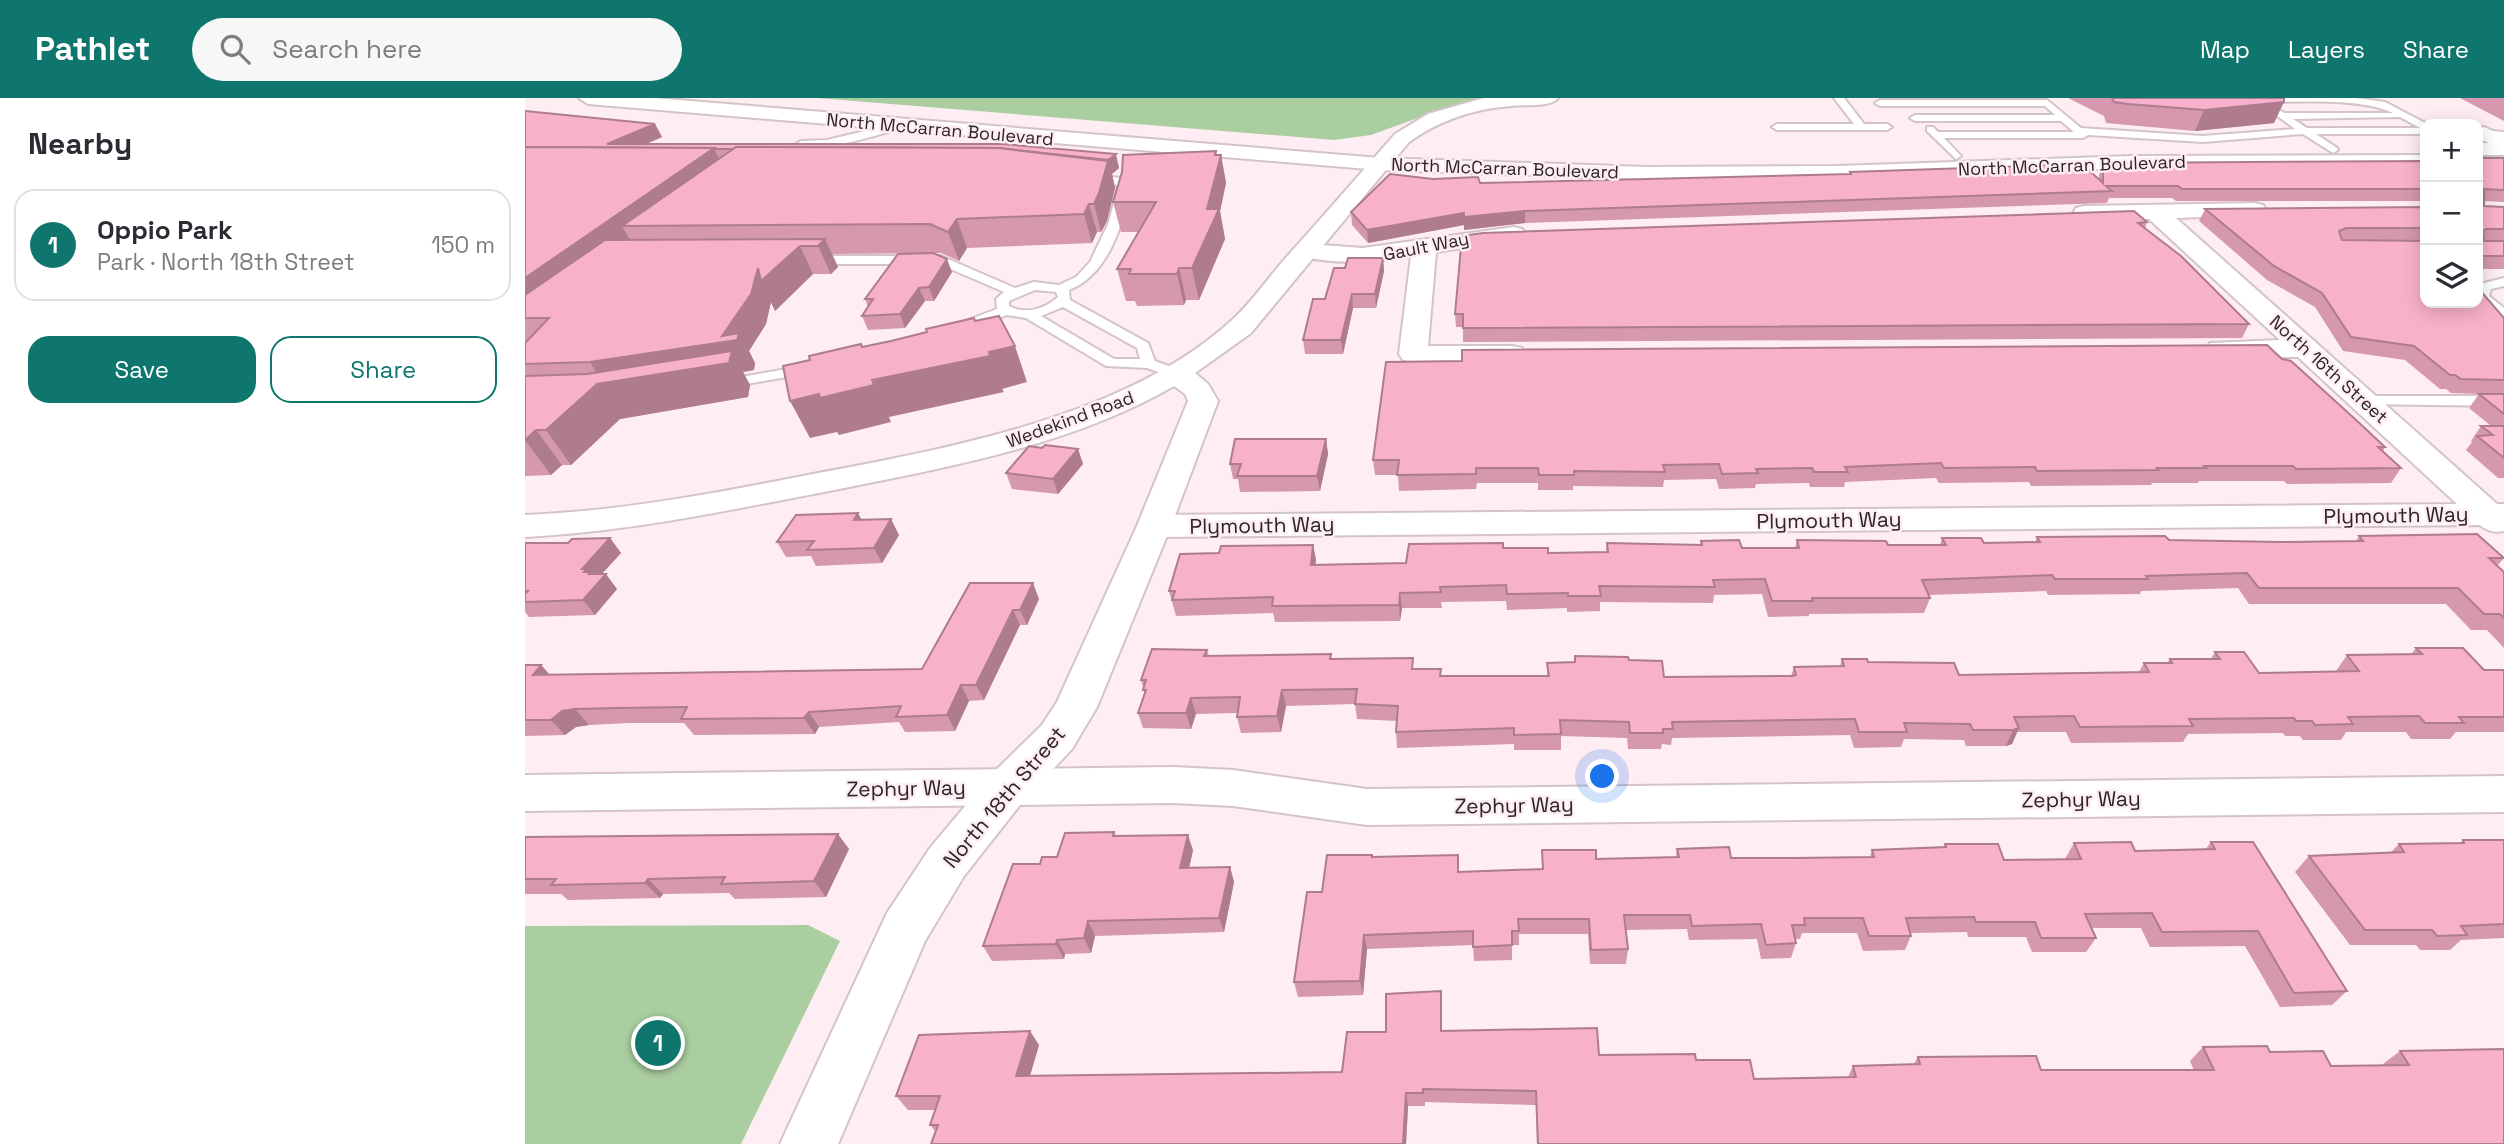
<!DOCTYPE html>
<meta charset="utf-8">
<style>
:root{--surface:#fff;--page:#f7f7f7;--text:#2b2b33;--muted:#7c7c81;--line:#e1e1e2;--accent:#0f766e}
body{margin:0;font-family:"Space Grotesk",sans-serif;background:var(--page);color:var(--text)}
.controls{position:absolute;right:21px;top:21px;display:grid;overflow:hidden;border-radius:14px;box-shadow:0 4px 18px #0003}
.controls button{width:63px;height:63px;display:grid;place-items:center;padding:0;border:0;border-bottom:2px solid var(--line);background:var(--surface);color:var(--text);font:35px sans-serif}
.you{position:absolute;left:1078px;top:679px;width:24px;height:24px;margin:-18px;border:5px solid #fff;border-radius:50%;background:#1a73e8;box-shadow:0 0 0 10px #1a73e833}
.badge{display:grid;place-items:center;width:46px;height:46px;border-radius:50%;background:var(--accent);color:#fff;font-size:23px;font-weight:700}
.pin{position:absolute;translate:-50% -50%;border:4px solid #fff;box-shadow:0 2px 7px #0006}
.list{margin:0;padding:0;list-style:none}
h2{display:flex;justify-content:space-between;align-items:center;height:91px;margin:0;padding:0 28px;font-size:30px}
h2 small{font-size:23px;font-weight:400;color:var(--muted)}
.list li{display:grid;grid-template-columns:46px 1fr auto;gap:21px;align-items:center;box-sizing:border-box;height:112px;margin:0 14px 14px;padding:0 14px;border:2px solid var(--line);border-radius:21px}
.list b{display:block;font-size:26px;white-space:nowrap}
.list p{margin:0;font-size:23px;white-space:nowrap;color:var(--muted)}
.list em{font-size:23px;font-style:normal;color:var(--muted)}
.actions{display:flex;gap:14px;padding:21px 28px}
.actions a{flex:1;padding:16px 0;border:2px solid var(--accent);border-radius:21px;text-align:center;font-size:24px;color:var(--accent)}
.actions .main{background:var(--accent);color:#fff}
.icon{flex:none;width:38px;height:38px;fill:none;stroke:currentColor;stroke-width:2;stroke-linecap:round;stroke-linejoin:round}
.map{position:relative;flex:none;width:1979px;height:1046px;overflow:hidden}
header{display:flex;align-items:center;gap:42px;box-sizing:border-box;height:98px;padding:0 35px;background:var(--accent);color:#fff}
header strong{font-size:33px}
nav{display:flex;gap:38px;margin-inline-start:auto;font-size:24px}
.search{width:490px;height:63px;background:var(--page);display:flex;align-items:center;gap:18px;box-sizing:border-box;padding:0 24px;border-radius:38px;color:var(--muted);font-size:26px}
main{display:flex}
aside{flex:1;background:var(--surface)}
.map>svg:first-child{display:block}
</style>
<header>
<strong>Pathlet</strong>
<div class="search"><svg class="icon" aria-label="search" viewBox="0 0 24 24"><circle cx="10" cy="10" r="6"/><path d="M15 15l6 6"/></svg>Search here</div>
<nav><a>Map</a><a>Layers</a><a>Share</a></nav>
</header>
<main>
<aside>
<h2>Nearby<small></small></h2>
<ul class="list">
<li><span class="badge">1</span><div><b>Oppio Park</b><p>Park · North 18th Street</p></div><em>150 m</em></li>
</ul>
<div class="actions"><a class="main">Save</a><a>Share</a></div>
</aside>
<div class="map">
<svg width="1979" height="1046" viewBox="0 0 1979 1046">
<rect width="100%" height="100%" fill="#feedf3"/>
<g fill="#aacea0">
<polygon points="292,0 970,0 920,10 846,37 809,42"/>
<polygon points="283,827 315,843 216,1046 0,1046 0,828"/>
</g>
<g fill="none" stroke-linecap="round" stroke-linejoin="round">
<defs>
<g id="lane">
<polygon points="1309,0 1319,0 1339,26 1362,26 1367,29 1362,32 1252,32 1247,29 1252,26 1329,26"/>
<path d="M1728,0H1831L1860,4L1902,26L1900,36H1791L1812,50L1813,52L1808,55L1778,36L1678,44L1563,37L1558,40H1419L1436,58L1431,61L1402,33V29H1408L1413,34H1549L1536,23H1390L1385,20L1390,17H1530L1520,8H1355L1350,5L1355,2H1522L1556,30L1678,38L1770,31ZM1743,4C1779,4 1836,0 1868,15H1759ZM1875,19L1895,30H1782L1768,21Z"/>
<path d="M378,24L383,27L381,29C359,35 289,58 271,46L276,43L302,42Z"/>
<polygon points="1953,32 1979,34 1979,40 1953,38"/>
<path d="M564,76L596,80L604,88C600,125 582,178 544,192L545,202L623,245L630,263L657,273L659,276L657,279H647L622,270L581,268L501,220L482,217L437,234H427V228L472,211L471,201L479,194L414,166H283L277,162L283,158H416L490,190L509,184L534,187L551,179L565,164L584,124L593,89L589,85L560,81V77ZM510,192L531,194L533,199C520,211 500,217 484,208V203ZM538,209L612,250L615,261H589L516,218Z"/>
<polygon points="1979,180 1979,188 1966,191 1964,198 1979,210 1979,221 1953,202 1955,186"/>
<polygon points="286,267 291,268 293,271 291,274 198,290 191,286 198,282"/>
<polygon points="1839,298 1979,298 1979,308 1834,306 1831,303 1834,300"/>
</g>
<g id="street">
<polygon points="1959,29 1979,38 1979,52 1953,40 1953,31"/>
<path d="M1730,105L1738,107L1741,112L1738,117L1651,120L1972,406H1979V433C1969,435 1962,433 1955,427L629,439L617,436L612,428L617,420L629,417L1932,406L1773,259H1695L1685,257L1681,251L1685,245L1755,242L1624,121L1559,122L1551,120L1548,115L1551,110L1559,108Z"/>
<path d="M989,129L997,131L1001,136L997,141L911,154L903,248H987L997,250L1001,256L997,262L987,264H888L878,262L874,256L886,158C849,164 811,167 774,158L771,153L774,148L783,146L838,150Z"/>
<polygon points="648,669 708,672 842,691 1979,678 1979,714 842,727 708,708 648,705 0,713 0,677"/>
</g>
<path id="secondary" d="M959,0H1033C1025,10 999,6 986,8C948,11 915,22 884,44L726,235L670,275L683,286L693,303L646,428L572,609L547,651L499,702L439,778L400,843L313,1046H255L362,815L405,750L467,676L517,627L532,604L612,428L663,303L660,296L649,288C543,349 418,370 299,394C200,413 101,434 0,439V417C98,413 192,395 288,376C424,350 601,319 706,223C725,206 741,183 758,163C796,121 833,78 870,36L903,16Z"/>
<g id="primary">
<polygon points="54,0 129,0 855,60 1122,69 1313,68 1607,58 1900,57 1900,69 1607,70 1313,80 1122,81 855,72 63,6"/>
<rect x="1953" y="45" width="26" height="12"/>
</g>
</defs>
<use href="#lane" stroke="#d4c4c9" stroke-width="4"/>
<use href="#street" stroke="#d4c4c9" stroke-width="4"/>
<use href="#secondary" stroke="#d4c4c9" stroke-width="4"/>
<use href="#primary" stroke="#d4c4c9" stroke-width="4"/>
<use href="#lane" fill="#fff" fill-rule="evenodd"/>
<use href="#street" fill="#fff" fill-rule="evenodd"/>
<use href="#secondary" fill="#fff" fill-rule="evenodd"/>
<use href="#primary" fill="#fff" fill-rule="evenodd"/>
</g>
<g fill="#d598af">
<polygon points="1543,0 1759,0 1749,25 1670,33 1581,25 1579,18"/>
<polygon points="1935,0 1979,0 1979,23"/>
<polygon points="0,13 130,26 137,39 121,46 594,70 587,76 590,90 582,123 576,134 572,134 567,145 442,150 434,163 416,155 307,156 313,169 306,176 288,176 250,213 246,204 241,226 224,253 230,265 229,272 218,274 225,287 223,299 95,321 46,367 37,367 26,377 1,378 0,379"/>
<polygon points="691,57 696,57 701,85 695,113 700,141 674,202 661,202 659,207 612,208 610,203 601,203 592,171 614,134 596,134 588,104"/>
<polygon points="1953,60 1979,60 1979,104 1959,103 1959,108 1979,109 1979,171 1953,171"/>
<polygon points="1900,63 1900,103 1651,103 1647,100 1584,100 1582,105 1000,125 939,132 939,127 843,145 827,127 826,114 908,81 955,85 1324,76 1325,74 1574,81 1574,77 1578,65"/>
<polygon points="1900,109 1900,205 1979,220 1979,380 1973,380 1941,352 1947,344 1946,343 1956,328 1966,328 1944,310 1954,296 1926,295 1921,291 1915,291 1880,262 1818,253 1790,209 1742,182 1674,123 1680,111"/>
<polygon points="1622,124 1620,130 1724,226 1717,240 938,244 938,229 931,229 930,216 937,138"/>
<polygon points="858,160 859,173 851,210 828,210 818,256 780,256 778,242 820,170"/>
<polygon points="427,174 409,203 400,203 380,230 343,232 337,218 343,209 340,201"/>
<polygon points="1757,261 1860,349 1858,353 1876,370 1866,385 1762,386 1759,383 1674,383 1673,385 1627,385 1626,387 1506,388 1504,384 1414,385 1411,380 1320,384 1319,389 1285,389 1284,385 1231,386 1230,390 1194,391 1191,381 1139,382 1138,389 1048,388 1048,392 1013,392 1013,385 952,385 951,391 874,393 873,377 850,377 848,362"/>
<polygon points="801,341 803,356 795,393 715,394 713,381 708,381 705,366"/>
<polygon points="517,350 553,351 558,366 533,396 487,391 481,375"/>
<polygon points="337,422 374,437 357,465 291,468 286,458 261,459 252,444"/>
<polygon points="1834,438 1979,460 1972,468 1979,474 1979,550 1962,532 1946,532 1921,506 1724,506 1713,490 1616,493 1615,496 1523,497 1521,493 1403,497 1405,500 1399,515 1284,516 1284,518 1243,519 1237,496 1189,497 1188,505 1075,504 1075,513 1042,514 1042,510 982,512 981,503 916,504 917,510 877,510 875,523 750,524 748,515 651,518 644,493 694,455 788,447 791,462 790,467 881,465 978,450 1023,455 1081,454 1082,445 1175,447 1176,443 1217,450 1270,450 1272,442 1363,447 1415,447 1417,440 1459,445 1510,444 1512,439 1755,444 1831,443"/>
<polygon points="85,440 96,455 77,476 92,491 70,517 4,519 0,514 0,445 43,445"/>
<polygon points="445,485 514,501 502,527 495,527 459,602 444,603 430,633 380,634 374,624 294,629 290,636 169,637 159,625 104,625 64,627 51,629 40,637 0,638 0,567 16,567 25,577 397,571"/>
<polygon points="1891,550 1959,572 1979,572 1979,634 1931,634 1925,641 1886,641 1881,634 1821,634 1816,642 1778,642 1775,638 1760,638 1758,635 1663,636 1658,644 1546,645 1541,634 1492,634 1487,646 1481,648 1441,648 1439,642 1379,641 1376,649 1329,650 1325,637 1147,640 1146,647 1137,646 1136,651 1103,651 1102,640 1036,638 1036,652 989,652 989,646 872,650 871,634 872,623 832,621 830,606 761,608 756,634 716,635 712,619 712,615 671,616 666,631 618,630 613,615 620,597 616,582 682,552 684,558 807,561 889,571 916,571 916,578 1022,578 1022,565 1104,562 1139,579 1266,578 1269,569 1315,568 1317,561 1434,577 1614,574 1619,565 1642,565 1645,561 1686,561 1690,554 1734,575 1811,573 1822,557 1886,556"/>
<polygon points="589,734 591,738 668,752 664,770 705,769 709,784 699,834 570,838 566,855 540,856 539,861 467,863 458,848 515,766"/>
<polygon points="0,739 324,751 301,799 210,801 204,795 138,796 135,800 43,802 36,796 0,796"/>
<polygon points="1938,742 1979,742 1979,840 1936,842 1925,852 1895,852 1891,847 1825,847 1770,774 1784,758 1865,755 1874,746 1935,745"/>
<polygon points="1686,744 1822,893 1807,907 1755,909 1720,848 1625,849 1616,830 1567,830 1571,840 1561,854 1507,854 1501,839 1443,839 1442,834 1386,835 1386,838 1380,852 1338,853 1332,835 1277,835 1275,841 1270,841 1271,845 1266,860 1236,861 1232,841 1164,842 1162,831 1101,832 1103,851 1101,866 1065,866 1063,836 994,836 994,847 987,847 987,862 949,863 948,847 842,851 838,897 773,899 769,884 797,794 848,759 934,774 1017,772 1017,752 1071,761 1151,759 1152,751 1206,760 1269,760 1345,759 1347,752 1418,749 1420,746 1479,762 1540,761 1549,745 1610,753 1680,752"/>
<polygon points="917,907 917,933 1074,957 1171,962 1229,981 1323,979 1328,968 1388,967 1393,959 1516,972 1669,972 1665,963 1678,949 1745,954 1806,968 1858,967 1858,966 1875,953 1979,1046 1012,1046 1011,1007 900,1004 900,1008 883,1008 881,1046 406,1046 411,1034 405,1027 410,1012 383,1012 371,998 514,947 505,978 817,974 861,934"/>
</g>
<g fill="#ae7c8e">
<polygon points="1759,4 1749,25 1670,33 1679,12"/>
<polygon points="130,26 137,39 109,51 82,46"/>
<polygon points="189,50 201,76 97,128 107,145 0,220 0,180"/>
<polygon points="691,53 693,67 696,57 701,85 695,113 700,141 674,202 667,170 682,111"/>
<polygon points="591,56 594,70 587,76 590,90 582,123 576,134 569,106 583,62"/>
<polygon points="564,106 572,134 567,145 559,116"/>
<polygon points="1000,113 1000,125 939,132 939,127 843,145 842,132 939,115"/>
<polygon points="432,121 442,150 434,163 423,134"/>
<polygon points="300,141 313,169 306,176 293,148"/>
<polygon points="275,148 288,176 250,213 246,204 241,226 224,253 230,265 229,272 218,274 225,287 223,299 95,321 46,367 21,332 72,286 78,285 65,264 197,238 233,170"/>
<polygon points="858,160 859,173 851,210 850,196"/>
<polygon points="422,161 427,174 409,203 404,189"/>
<polygon points="654,170 661,202 659,207 652,176"/>
<polygon points="394,190 400,203 380,230 375,216"/>
<polygon points="827,196 828,210 818,256 816,242"/>
<polygon points="490,248 502,284 477,291 479,294 364,319 366,324 314,337 312,334 285,340 265,303"/>
<polygon points="11,332 37,367 26,377 0,342"/>
<polygon points="801,341 803,356 795,393 792,378"/>
<polygon points="553,351 558,366 533,396 528,381"/>
<polygon points="333,415 341,430 329,422"/>
<polygon points="366,421 374,437 357,465 349,450"/>
<polygon points="85,440 96,455 72,481 81,476 92,491 70,517 58,502 57,471"/>
<polygon points="788,447 791,462 788,483 786,467"/>
<polygon points="508,485 514,501 502,527 495,512"/>
<polygon points="875,495 877,510 875,523 874,507"/>
<polygon points="488,512 495,527 459,602 451,587"/>
<polygon points="16,567 30,583 8,577"/>
<polygon points="436,587 444,603 430,633 422,617"/>
<polygon points="757,592 761,608 756,634 752,618"/>
<polygon points="666,600 671,616 666,631 661,615"/>
<polygon points="50,611 64,627 51,629 40,637 26,622 37,613"/>
<polygon points="284,614 294,629 290,636 279,620"/>
<polygon points="1494,630 1487,646 1481,648 1488,632"/>
<polygon points="313,736 324,751 301,799 289,783"/>
<polygon points="663,737 668,752 661,785 655,770"/>
<polygon points="705,769 709,784 699,834 694,820"/>
<polygon points="123,781 138,796 135,800 120,785"/>
<polygon points="563,823 570,838 566,855 559,840"/>
<polygon points="839,837 842,851 838,897 835,883"/>
<polygon points="532,842 540,856 539,861 531,846"/>
<polygon points="916,893 917,907 917,947 916,933"/>
<polygon points="505,933 514,947 501,991 491,978"/>
<polygon points="881,995 883,1008 881,1046 878,1046"/>
</g>
<g fill="#f8b1cb" stroke="#ae7c8e" stroke-width="2">
<polygon points="1587,0 1759,0 1759,4 1679,12 1603,6 1589,4"/>
<polygon points="0,13 130,26 82,46 478,46 591,56 583,62 473,50 211,49 208,51 189,51 189,50 0,49"/>
<polygon points="0,49 189,50 0,180"/>
<polygon points="211,49 473,50 583,63 574,95 569,106 564,106 559,116 432,121 423,134 405,126 97,128"/>
<polygon points="691,53 690,57 696,57 682,111 694,111 667,170 654,170 652,176 604,176 606,171 592,171 631,104 588,104 597,74 598,57"/>
<polygon points="1953,60 1979,60 1979,92 1959,91 1959,108 1979,109 1979,131 1961,131 1958,133 1959,143 1979,143 1979,158 1953,158"/>
<polygon points="1900,63 1900,91 1657,91 1653,88 1581,88 1587,93 1000,113 939,119 939,115 842,132 826,114 865,76 908,81 953,79 955,85 1326,76 1325,74 1557,66 1578,85 1578,65"/>
<polygon points="1900,109 1900,130 1821,130 1814,133 1817,142 1900,143 1900,205 1953,205 1953,190 1979,220 1979,282 1936,281 1930,277 1925,277 1889,248 1826,239 1797,195 1749,168 1680,111"/>
<polygon points="1609,113 1622,124 1613,125 1656,158 1724,226 938,230 938,216 930,216 937,138 958,135"/>
<polygon points="300,141 293,148 275,148 236,183 233,170 226,196 197,238 214,235 212,242 65,264 0,266 0,245 24,220 0,220 0,197 80,142"/>
<polygon points="408,155 422,161 404,189 394,190 375,216 337,218 348,201 340,201 373,156"/>
<polygon points="823,160 858,160 850,196 827,196 816,242 778,242 788,201 800,201 809,170 820,170"/>
<polygon points="474,218 490,248 464,254 465,258 347,282 349,287 295,300 294,296 265,303 258,268 285,262 284,258 336,246 337,249 366,243 402,234 401,231 449,220 450,223"/>
<polygon points="1742,247 1757,261 1766,263 1830,321 1860,349 1853,349 1876,370 1771,371 1768,368 1679,368 1681,370 1632,370 1634,372 1512,373 1510,369 1419,370 1416,365 1320,369 1323,374 1289,374 1287,370 1231,371 1233,375 1197,376 1194,366 1138,367 1140,374 1049,373 1049,377 1014,377 1013,370 951,370 951,376 872,377 874,362 848,362 861,264 937,263 937,252"/>
<polygon points="207,253 204,265 72,286 21,332 11,332 0,342 0,278 62,276"/>
<polygon points="1954,296 1979,296 1979,316"/>
<polygon points="1956,328 1979,328 1979,360 1952,338 1968,337"/>
<polygon points="710,341 801,341 792,378 712,378 716,366 705,366"/>
<polygon points="520,347 553,351 528,381 481,375 504,348 517,350"/>
<polygon points="333,415 329,422 366,421 349,450 282,452 289,443 252,444 271,417"/>
<polygon points="1952,436 1979,460 1964,460 1979,474 1979,520 1975,516 1959,516 1933,490 1734,490 1722,475 1621,478 1623,481 1530,481 1527,477 1397,482 1405,500 1287,500 1288,503 1247,503 1240,481 1188,482 1190,489 1074,488 1076,498 1043,498 1043,495 982,496 981,487 915,489 916,494 875,495 874,507 747,508 748,499 647,502 650,493 644,493 655,456 694,455 696,448 788,447 786,467 881,465 884,446 978,445 978,450 1023,450 1023,455 1083,454 1082,445 1177,447 1176,443 1214,442 1217,450 1274,450 1272,442 1361,443 1363,447 1421,447 1417,440 1456,440 1459,445 1515,444 1512,439 1640,438 1644,442 1755,444 1838,443 1834,438"/>
<polygon points="85,440 57,471 62,471 59,474 66,474 64,476 81,476 58,502 0,504 0,496 3,493 0,493 0,445 43,445 47,441"/>
<polygon points="445,485 508,485 495,512 488,512 451,587 436,587 422,617 371,619 376,608 284,614 279,620 156,621 162,609 91,610 50,611 37,613 26,622 0,622 0,567 16,567 8,577 397,571"/>
<polygon points="1891,550 1938,550 1959,572 1979,572 1979,619 1934,619 1939,625 1900,625 1894,618 1823,619 1828,626 1790,627 1787,623 1771,623 1769,620 1664,621 1668,628 1555,629 1549,618 1489,619 1494,630 1488,632 1448,632 1445,626 1379,625 1382,634 1334,634 1330,621 1147,624 1148,631 1138,631 1138,635 1105,635 1104,624 1035,622 1036,636 989,637 989,630 871,634 873,608 830,606 832,591 757,592 752,618 712,619 715,599 666,600 661,615 613,615 621,592 618,592 621,582 616,582 627,551 682,552 679,558 806,556 805,561 888,560 887,571 916,571 915,578 1024,578 1022,565 1050,564 1050,558 1103,559 1104,562 1137,563 1139,579 1267,578 1271,577 1269,569 1319,568 1317,561 1342,561 1343,564 1429,565 1434,577 1624,574 1619,565 1647,565 1645,561 1695,561 1690,554 1719,554 1734,575 1834,573 1822,557 1897,556"/>
<polygon points="589,734 588,738 663,737 655,770 705,769 694,820 563,823 559,840 532,842 531,846 458,848 488,766 515,766 517,759 532,759 540,735"/>
<polygon points="313,736 289,783 196,786 200,779 123,781 120,785 26,787 31,781 0,781 0,739"/>
<polygon points="1938,742 1979,742 1979,826 1936,828 1942,837 1912,838 1907,832 1840,832 1784,758 1879,754 1874,746 1939,745"/>
<polygon points="1606,744 1610,753 1690,751 1686,744 1728,744 1822,893 1769,895 1733,833 1637,834 1627,815 1560,816 1571,840 1516,840 1510,824 1451,824 1449,819 1381,820 1386,838 1344,838 1338,820 1279,820 1280,827 1267,827 1271,845 1241,847 1236,826 1167,828 1165,817 1099,817 1103,851 1066,852 1064,821 993,821 994,833 987,833 987,847 948,849 948,833 839,837 835,883 769,884 782,794 797,794 802,757 847,757 847,759 933,757 933,774 1018,771 1017,752 1071,752 1071,761 1154,759 1152,751 1204,749 1206,760 1269,760 1349,759 1347,752 1421,749 1420,746 1473,746 1479,762 1556,761 1549,745"/>
<polygon points="916,893 916,933 1072,930 1074,957 1170,956 1171,962 1225,962 1229,981 1331,979 1328,968 1395,966 1393,959 1511,958 1516,972 1689,972 1678,949 1742,948 1745,954 1798,953 1806,968 1884,967 1875,953 1979,951 1979,1046 1013,1046 1011,993 898,991 898,995 881,995 878,1046 406,1046 413,1027 405,1027 415,998 371,998 394,937 505,933 491,978 817,974 822,934 861,934 861,896"/>
</g>
<g text-anchor="middle" dominant-baseline="central" stroke-width="5" stroke-linejoin="round" paint-order="stroke">
<g font-size="18" fill="#2b2527" stroke="#feedf3">
<text transform="translate(415 31) rotate(5)">North McCarran Boulevard</text>
<text transform="translate(1547 67) rotate(-2)">North McCarran Boulevard</text>
<text transform="translate(980 70) rotate(2)">North McCarran Boulevard</text>
<text transform="translate(901 148) rotate(-11)">Gault Way</text>
<text transform="translate(1804 271) rotate(42)">North 16th Street</text>
<text transform="translate(545 321) rotate(-20)">Wedekind Road</text>
</g>
<g font-size="21" fill="#2b2527" stroke="#feedf3">
<text transform="translate(1871 417) rotate(-1)">Plymouth Way</text>
<text transform="translate(1304 422) rotate(-1)">Plymouth Way</text>
<text transform="translate(737 427) rotate(-1)">Plymouth Way</text>
<text transform="translate(381 690) rotate(-1)">Zephyr Way</text>
<text transform="translate(479 699) rotate(-50)">North 18th Street</text>
<text transform="translate(1556 701) rotate(-1)">Zephyr Way</text>
<text transform="translate(989 707) rotate(-1)">Zephyr Way</text>
</g>
</g>
</svg>
<div class="controls">
<button>+</button>
<button>−</button>
<button><svg class="icon" aria-label="layers" viewBox="0 0 24 24"><path d="M12 4l9 5-9 5-9-5zM3 14l9 5 9-5"/></svg></button>
</div>
<div class="you"></div>
<div class="pin badge" style="left:133px;top:945px">1</div>
</div>
</main>
